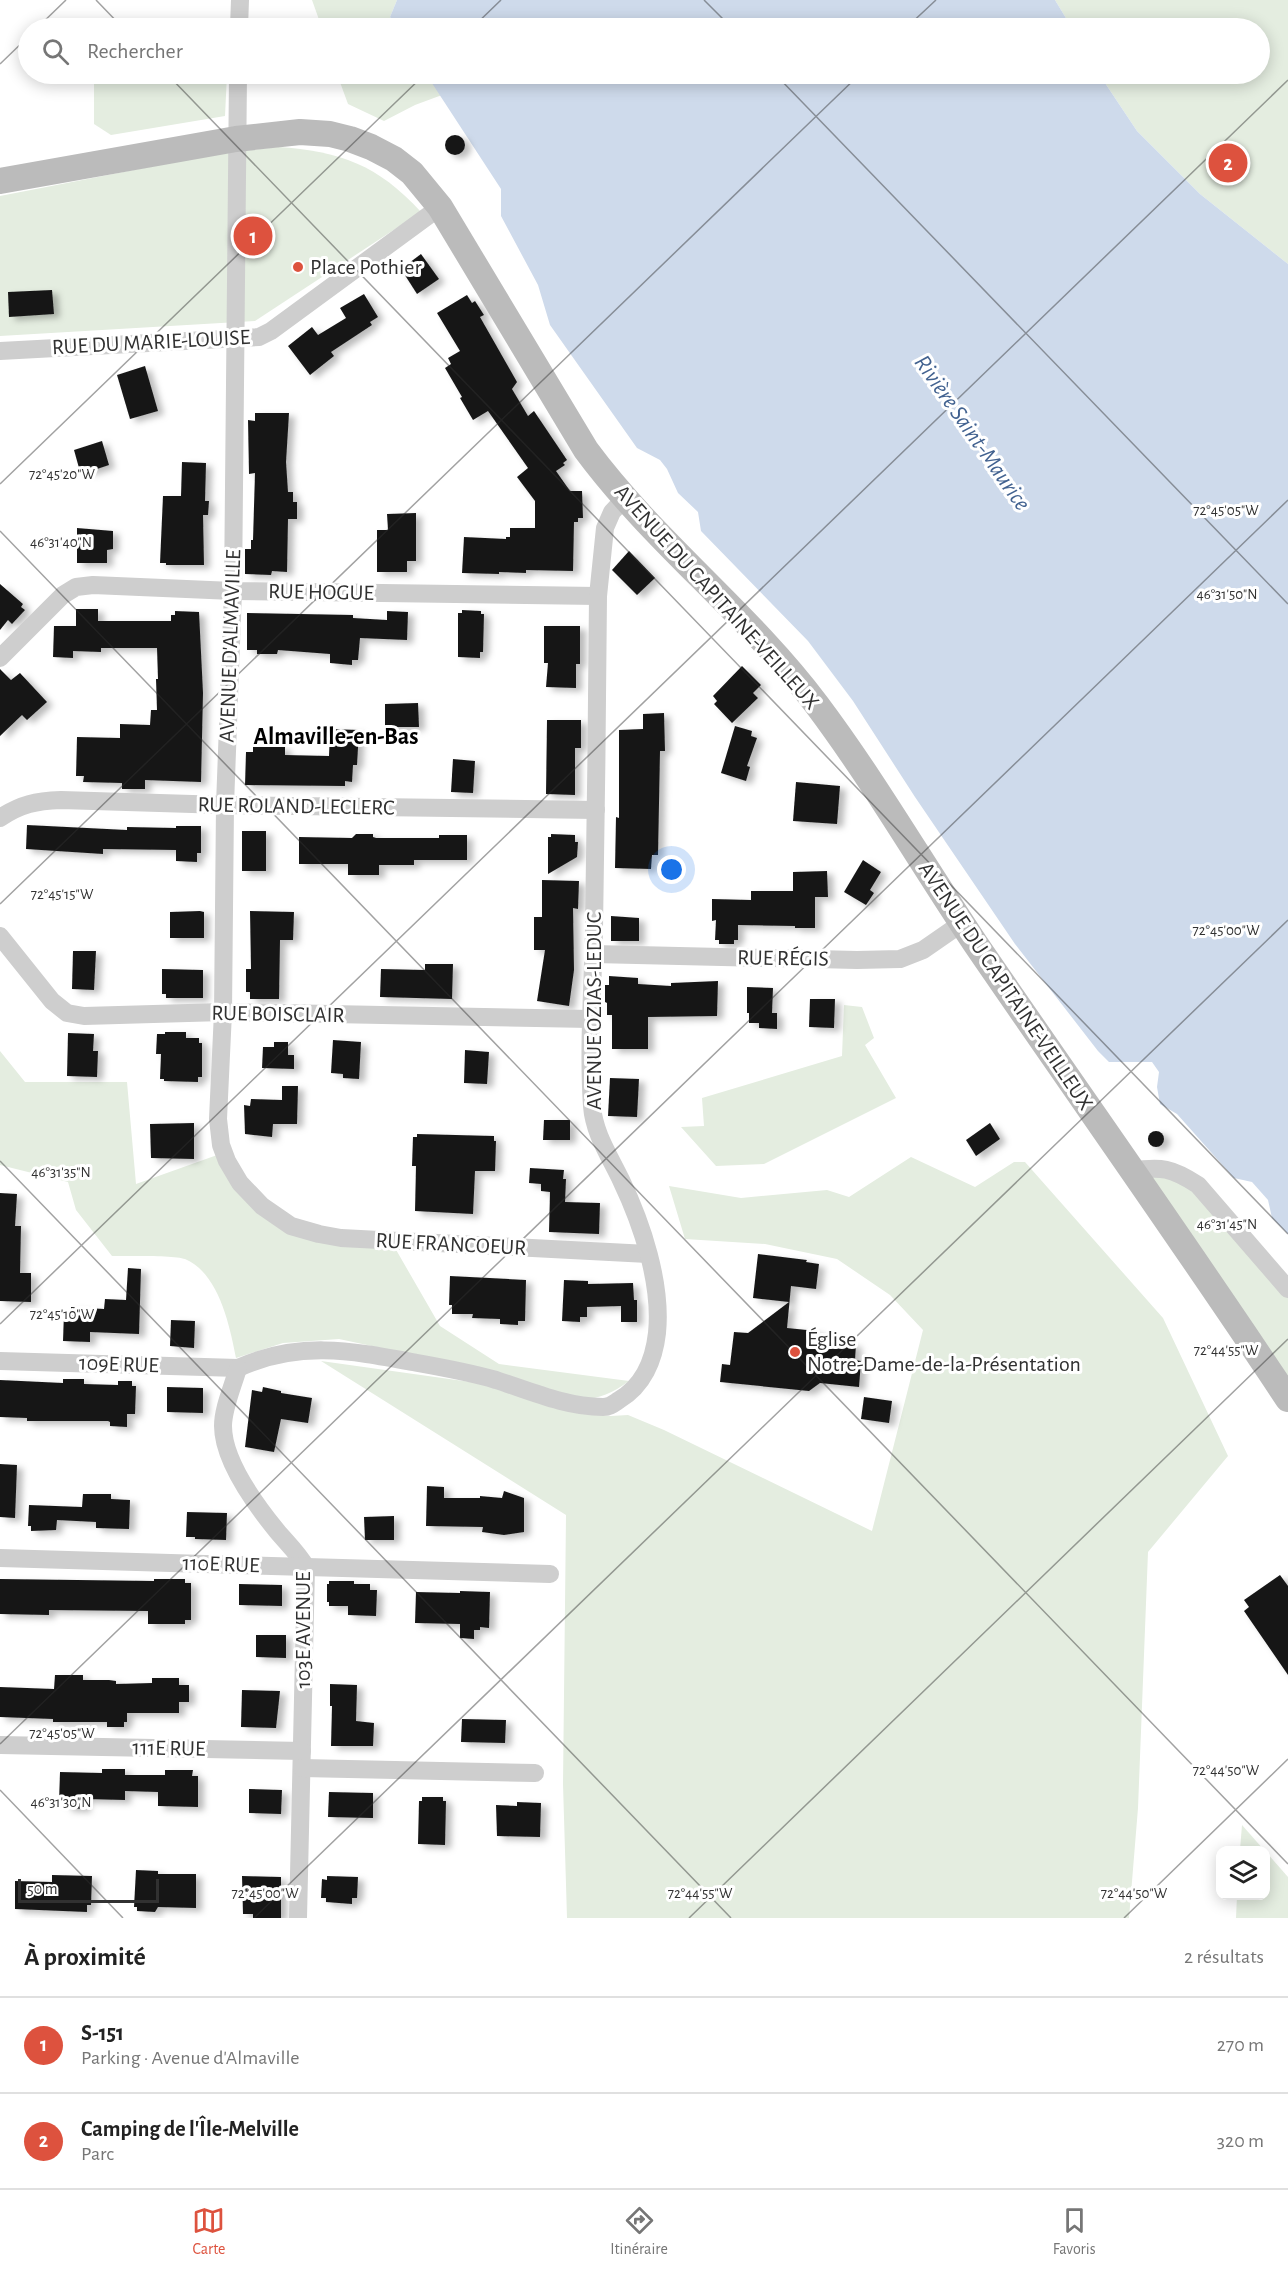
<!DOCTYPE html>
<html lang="fr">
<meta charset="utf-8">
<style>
:root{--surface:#fff;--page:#f2f2f2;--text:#222;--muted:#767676;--line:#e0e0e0;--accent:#dd523e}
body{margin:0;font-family:"Alegreya Sans",sans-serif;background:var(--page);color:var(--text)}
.controls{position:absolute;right:18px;bottom:18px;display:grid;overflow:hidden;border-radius:12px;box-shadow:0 3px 15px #0003}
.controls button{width:54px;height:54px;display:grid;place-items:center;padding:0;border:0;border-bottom:2px solid var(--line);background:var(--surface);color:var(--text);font:30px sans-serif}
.scale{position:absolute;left:18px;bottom:15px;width:141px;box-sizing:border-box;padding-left:6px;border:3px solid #313131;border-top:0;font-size:16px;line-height:21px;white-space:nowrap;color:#313131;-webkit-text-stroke:4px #fff;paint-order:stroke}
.you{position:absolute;left:672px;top:870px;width:21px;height:21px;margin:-15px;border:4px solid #fff;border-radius:50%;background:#1a73e8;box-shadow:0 0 0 9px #1a73e833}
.badge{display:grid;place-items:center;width:39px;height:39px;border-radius:50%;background:var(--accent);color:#fff;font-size:20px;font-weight:700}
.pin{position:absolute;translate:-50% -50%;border:3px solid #fff;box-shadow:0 2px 6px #0006}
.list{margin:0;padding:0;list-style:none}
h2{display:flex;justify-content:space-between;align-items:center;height:78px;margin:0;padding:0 24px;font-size:26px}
h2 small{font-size:20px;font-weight:400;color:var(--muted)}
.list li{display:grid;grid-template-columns:39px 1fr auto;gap:18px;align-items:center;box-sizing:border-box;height:96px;padding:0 24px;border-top:2px solid var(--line)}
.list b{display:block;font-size:22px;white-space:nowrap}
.list p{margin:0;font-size:20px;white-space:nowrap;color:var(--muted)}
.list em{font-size:20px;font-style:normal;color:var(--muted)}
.icon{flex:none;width:33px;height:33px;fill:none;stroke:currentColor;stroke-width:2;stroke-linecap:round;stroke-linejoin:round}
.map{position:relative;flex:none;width:1288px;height:1918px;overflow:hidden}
.search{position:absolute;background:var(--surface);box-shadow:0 3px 15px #0003;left:18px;right:18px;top:18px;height:66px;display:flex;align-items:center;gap:15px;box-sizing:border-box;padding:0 21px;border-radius:33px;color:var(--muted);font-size:22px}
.sheet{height:270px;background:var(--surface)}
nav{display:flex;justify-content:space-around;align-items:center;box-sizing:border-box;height:84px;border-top:2px solid var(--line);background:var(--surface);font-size:16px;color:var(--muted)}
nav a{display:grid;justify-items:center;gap:3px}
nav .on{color:var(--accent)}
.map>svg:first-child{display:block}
</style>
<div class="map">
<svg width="1288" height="1918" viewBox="0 0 1288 1918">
<defs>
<filter id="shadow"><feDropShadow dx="6" dy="3.5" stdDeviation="3" flood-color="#0004"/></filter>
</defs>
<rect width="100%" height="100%" fill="#fff"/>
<g fill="#e4ede0">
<polygon points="312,0 397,0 390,17 398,28 322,28"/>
<polygon points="1055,0 1288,0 1288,264 1200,194 1137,131 1099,74 1260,74 1260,28 1072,28"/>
<polygon points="94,74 227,74 225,116 111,135 94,124"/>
<polygon points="337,74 426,74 442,95 415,105 384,121 348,104"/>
<path d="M278,147C340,151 378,165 421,212L255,321L0,336V196L216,154Z"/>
<polygon points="844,1005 862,1007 874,1038 865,1045 896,1098 764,1164 716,1166 681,1127 704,1126 702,1098 842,1056"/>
<path d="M0,1051L25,1082H127L136,1184L220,1154L267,1215L395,1248L440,1326L499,1364L629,1381C611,1394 598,1400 576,1399L456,1364L339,1339L283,1343L236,1358C230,1327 219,1273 185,1259C175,1255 126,1256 112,1256L76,1210L68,1182L0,1165Z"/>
<polygon points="911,1157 975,1187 1014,1162 1025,1162 1163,1318 1228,1456 1148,1552 1138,1808 1129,1918 567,1918 563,1784 566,1515 321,1361 485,1384 592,1414 611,1416 628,1415 664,1430 872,1531 923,1330 890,1295 837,1259 765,1244 685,1239 669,1186 741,1198 827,1190 849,1197"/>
<polygon points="1131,1171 1181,1174 1288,1289 1288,1399"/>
<polygon points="1242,1825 1264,1850 1240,1850"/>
<polygon points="1266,1852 1288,1877 1288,1918 1236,1918 1237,1896 1266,1896"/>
</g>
<g fill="#cedaeb">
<polygon points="397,0 1055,0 1072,28 398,28 390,17"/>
<polygon points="426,74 1099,74 1137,131 1200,194 1288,264 1288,1234 1272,1218 1268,1200 1252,1182 1234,1178 1177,1114 1160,1104 1157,1087 1159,1072 1152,1062 1109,1062 1098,1051 1015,944 915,797 853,701 808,641 701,531 698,512 678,493 667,469 660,460 637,448 550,325 538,285 501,216 501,189"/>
</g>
<g fill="#181818" filter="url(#shadow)">
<circle cx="455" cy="145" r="10"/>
<polygon points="421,254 439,279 417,294 401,269"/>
<polygon points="52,290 54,314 9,317 8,292"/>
<polygon points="364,294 378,317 370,322 372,325 331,352 334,356 310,375 288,346 312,327 318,335 346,318 340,308"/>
<polygon points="467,295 472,303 475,301 484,315 480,317 517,382 512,389 528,416 534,411 567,460 563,463 565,465 556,471 570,491 582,491 583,518 578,518 578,522 574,522 573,571 526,570 526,573 499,572 499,574 462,573 464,537 506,539 506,537 510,537 510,528 535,528 535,501 517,477 528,468 488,411 473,420 460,398 462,397 445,368 451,364 448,358 460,351 437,313"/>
<polygon points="145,366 158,411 130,419 117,375"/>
<polygon points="255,413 289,413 286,462 288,492 293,492 293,502 297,502 297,519 288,519 287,572 272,571 271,575 245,574 245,549 251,549 251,540 253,540 255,473 249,474 248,420 255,421"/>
<polygon points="102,441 109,465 88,472 86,466 79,468 74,450"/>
<polygon points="182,462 206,463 205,501 209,501 208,515 203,515 204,565 166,565 166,563 160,563 163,496 181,496"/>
<polygon points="416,513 416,561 407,561 407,572 377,572 377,530 388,530 387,514"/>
<polygon points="77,528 113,531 113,549 107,550 107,563 77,563"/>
<polygon points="629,551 655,578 637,595 612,570"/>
<polygon points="0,584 23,604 21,607 25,610 12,624 8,620 0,630"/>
<polygon points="76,609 98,609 98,621 171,621 171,615 175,615 175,611 199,612 203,693 201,782 145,780 145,789 122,789 122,783 83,782 84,776 76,776 77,737 120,738 120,724 150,725 151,710 157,710 156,679 158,679 157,648 101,648 101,652 73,651 73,658 53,657 54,626 76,626"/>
<polygon points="462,610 481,611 481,614 484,614 483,652 480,652 480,658 458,657 458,613 462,613"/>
<polygon points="387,611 408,612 407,640 360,638 358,660 352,660 352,665 330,663 330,654 278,650 277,654 257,654 257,650 247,650 247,613 353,615 353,618 387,620"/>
<polygon points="544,626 580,626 580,664 576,664 576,688 546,687 548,663 544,663"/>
<polygon points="742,666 761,685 753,693 758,698 732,723 714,704 717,701 713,696"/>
<polygon points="0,669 11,680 20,673 47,702 27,720 22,715 0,736"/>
<polygon points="418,703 419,727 385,727 385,704"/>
<polygon points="664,713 665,751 660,751 658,855 652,855 651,869 615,868 616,817 619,818 619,730 643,729 643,714"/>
<polygon points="547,720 581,720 581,748 575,748 575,795 546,794"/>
<polygon points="735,726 752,731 751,736 757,738 747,766 750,767 746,781 721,773"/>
<polygon points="330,729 359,730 357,765 353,765 352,782 345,781 345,786 245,785 246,752 253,752 253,747 285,747 285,755 329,756"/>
<polygon points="453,759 475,761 473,793 451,792"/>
<polygon points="796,782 840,786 837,824 793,821"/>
<polygon points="27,825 127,830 127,827 176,828 176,826 201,826 201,853 197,853 197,862 176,861 176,850 103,849 103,854 26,849"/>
<rect x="242" y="831" width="24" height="40"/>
<polygon points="356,834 373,834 373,837 376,838 439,838 439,835 467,835 467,860 414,860 414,865 379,865 379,875 348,875 348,864 299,864 299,837 352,838"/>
<polygon points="551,834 575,835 575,842 578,842 577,857 548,874 548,837 551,837"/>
<polygon points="863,860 881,872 870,890 874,893 866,905 844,892"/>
<polygon points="827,871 828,897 815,897 815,928 795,928 795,926 738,925 738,940 734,940 734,944 719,944 719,940 715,940 716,920 712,921 712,899 751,900 751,891 793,891 793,872"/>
<polygon points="542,880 579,881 578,909 573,908 574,970 569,1006 537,1001 545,950 534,950 534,917 542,917"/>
<polygon points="200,911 204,912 204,938 170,938 170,912"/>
<polygon points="250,911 294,912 293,940 280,940 279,999 250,999 250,992 246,992 246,969 251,969"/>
<polygon points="611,916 639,918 639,941 611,941"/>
<polygon points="73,951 96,951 94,990 72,989"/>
<polygon points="425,964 453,964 452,999 380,997 381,969 425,970"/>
<polygon points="162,969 203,970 203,998 166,998 166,994 162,994"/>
<polygon points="609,976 638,978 638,984 671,986 671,983 718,981 717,1016 648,1017 648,1049 612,1049 612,1015 607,1015 607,1003 605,1002 605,985 609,985"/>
<polygon points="747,987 773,988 772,1013 777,1013 777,1029 759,1028 759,1023 749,1023 749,1013 747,1013"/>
<polygon points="810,999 835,999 834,1028 809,1027"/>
<polygon points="165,1032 186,1032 186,1038 199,1038 199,1043 202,1043 202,1077 198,1077 198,1082 164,1081 164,1079 160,1079 161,1054 156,1054 157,1034 165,1034"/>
<polygon points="68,1033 94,1034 93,1051 98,1051 97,1077 67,1076"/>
<polygon points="333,1040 361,1042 359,1079 343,1078 343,1074 331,1073"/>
<polygon points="274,1042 288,1042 288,1055 294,1055 294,1069 262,1068 263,1047 274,1047"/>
<polygon points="465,1050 489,1052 487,1084 464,1083"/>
<polygon points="610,1078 639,1079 637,1117 608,1116"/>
<polygon points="282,1086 298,1086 297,1124 273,1124 272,1137 245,1134 244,1105 250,1106 251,1099 282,1100"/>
<polygon points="544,1120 570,1120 570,1140 543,1140"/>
<polygon points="194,1123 194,1159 151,1158 150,1124"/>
<polygon points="990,1123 1000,1139 976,1156 966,1140"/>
<circle cx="1156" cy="1139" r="8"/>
<polygon points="417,1134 494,1136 494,1141 496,1141 495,1171 475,1171 473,1214 415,1211 416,1166 412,1166 413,1137 417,1137"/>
<polygon points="530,1168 564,1170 563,1179 566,1179 565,1202 600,1203 599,1234 549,1232 550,1192 541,1191 541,1184 529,1183"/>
<polygon points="0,1193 17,1194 15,1226 21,1226 20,1273 31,1273 31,1302 0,1301"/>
<polygon points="758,1254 807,1260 806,1262 819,1264 816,1289 791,1286 787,1328 817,1331 826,1341 856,1344 855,1360 861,1361 859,1387 820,1383 809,1391 720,1382 722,1364 730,1365 734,1332 748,1333 789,1302 753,1298"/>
<polygon points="128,1268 141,1269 139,1334 90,1332 90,1342 63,1341 64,1312 71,1312 71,1307 104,1309 105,1299 126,1300"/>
<polygon points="450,1276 526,1280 525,1321 518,1321 518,1325 500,1324 500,1319 472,1318 473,1314 452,1314 452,1305 449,1305"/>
<polygon points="564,1280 588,1281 588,1284 633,1283 634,1300 637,1300 637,1322 621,1322 621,1306 587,1307 587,1317 580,1317 580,1322 562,1321"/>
<polygon points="171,1320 195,1321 194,1348 170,1346"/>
<polygon points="63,1379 84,1379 84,1384 118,1385 118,1381 132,1381 132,1386 136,1386 135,1414 127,1414 127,1427 110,1426 110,1422 108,1421 27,1421 27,1418 0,1417 0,1380 63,1383"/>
<polygon points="167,1387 203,1388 203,1413 167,1412"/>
<polygon points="263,1387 281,1391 281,1393 312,1398 308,1423 281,1419 274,1452 245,1447 252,1390 262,1392"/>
<polygon points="864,1397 892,1401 889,1423 861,1419"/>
<polygon points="0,1464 17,1465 15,1518 0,1517"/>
<polygon points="427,1486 444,1487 444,1498 480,1498 480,1496 502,1498 504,1491 524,1498 524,1532 504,1535 482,1532 483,1527 426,1526"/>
<polygon points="83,1494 111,1494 111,1499 130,1500 129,1529 96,1528 96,1522 57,1520 56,1530 31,1531 31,1526 28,1526 29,1505 82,1507"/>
<polygon points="187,1512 227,1513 226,1540 195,1539 195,1537 186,1537"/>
<polygon points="394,1516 394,1540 365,1540 364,1517"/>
<polygon points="1280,1575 1288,1586 1288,1675 1244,1611 1249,1607 1244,1600"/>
<polygon points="0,1579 154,1581 154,1579 185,1579 185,1583 191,1583 191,1620 185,1620 185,1624 148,1624 148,1611 49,1610 49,1615 0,1614"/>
<polygon points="329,1581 354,1581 354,1584 370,1584 370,1590 377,1590 376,1616 348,1615 348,1606 329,1606 329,1602 327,1602 327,1584 329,1584"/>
<polygon points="239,1584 282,1585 282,1606 239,1605"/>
<polygon points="460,1591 490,1592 489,1628 480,1627 480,1630 474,1630 474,1639 460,1638 460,1624 415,1623 416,1592 460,1593"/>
<polygon points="256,1635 286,1635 286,1658 256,1657"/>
<polygon points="55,1675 83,1675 83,1680 109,1680 116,1681 116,1684 152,1683 152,1678 179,1678 179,1685 189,1685 189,1702 179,1702 179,1713 127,1713 127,1722 124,1722 124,1727 107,1727 107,1722 53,1722 53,1719 0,1717 0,1687 54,1689"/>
<polygon points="330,1684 357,1685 356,1721 374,1723 373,1746 331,1746 332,1706 330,1706"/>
<polygon points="242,1690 280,1691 276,1728 241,1727"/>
<polygon points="462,1719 506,1720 505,1743 461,1742"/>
<polygon points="102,1769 125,1769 125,1775 165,1775 165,1770 193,1770 192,1776 198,1776 198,1807 158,1806 158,1792 125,1791 125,1800 85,1799 85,1809 66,1808 66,1802 59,1802 60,1772 102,1773"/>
<polygon points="249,1789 282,1790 281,1814 249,1813"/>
<polygon points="329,1792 373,1793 373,1818 328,1817"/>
<polygon points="422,1797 443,1797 443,1801 446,1801 445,1845 418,1844 419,1801 422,1801"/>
<polygon points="517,1802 541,1803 540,1837 497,1836 496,1805 517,1806"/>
<polygon points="136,1870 158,1871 158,1874 196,1874 196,1908 158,1907 155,1912 137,1911 137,1907 134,1907"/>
<polygon points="52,1875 92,1876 91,1905 87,1905 87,1912 15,1909 15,1881 52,1882"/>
<polygon points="242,1876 281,1877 281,1918 253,1918 253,1914 243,1914"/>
<polygon points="327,1876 358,1877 357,1898 352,1898 352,1904 326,1902 326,1898 321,1898 322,1879 327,1880"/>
</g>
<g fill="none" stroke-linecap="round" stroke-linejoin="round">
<g stroke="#cecece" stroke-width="18">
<polyline points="239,28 240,0"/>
<polyline points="238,74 233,591 225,805 223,1012 218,1119 221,1145 227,1161 240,1183 262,1206 291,1226 319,1234 341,1238 648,1254"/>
<polyline points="0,351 259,337 271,331 440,207"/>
<polyline points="0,658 63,595 76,587 93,585 233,591 598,596"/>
<path d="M0,818C21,804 36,801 61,800L225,805L596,810"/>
<polyline points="0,936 52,1001 67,1013 84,1016 223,1012 591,1019"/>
<polyline points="594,954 857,960 900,959 923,950 962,923"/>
<path d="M1131,1171C1161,1166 1172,1168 1198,1185L1288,1289"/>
<path d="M0,1361L238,1368C298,1341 349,1350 412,1362C440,1367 469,1372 496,1380C530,1391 566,1407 603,1407C610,1407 613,1404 619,1400C643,1386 654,1360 657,1333C662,1283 642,1224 621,1180C609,1155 594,1133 592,1106C588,1047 593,987 594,928C596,817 597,707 598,596L605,528L612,512L625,498"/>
<path d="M238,1368C233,1386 223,1408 223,1426C223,1461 255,1504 277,1531C287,1543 298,1553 306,1567L298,1918"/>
<polyline points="0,1558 550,1574"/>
<polyline points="0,1745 302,1751"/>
<polyline points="302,1768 535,1773"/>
</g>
<path stroke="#bbb" stroke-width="26" d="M0,181L236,139L300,132L330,134L350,139L371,147L394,159L412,173L440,207L586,450C655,543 748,613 817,705C874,781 922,864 975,943C1079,1095 1186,1245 1288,1399"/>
</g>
<path fill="none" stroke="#313131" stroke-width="1.5" stroke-opacity="0.45" d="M96,0L123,28M704,0L732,28M37,28L66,0M472,28L501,0M906,28L936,0M0,64L28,37M167,74L1288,1234M775,74L1288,604M0,484L425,74M0,531L1288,1864M0,904L860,74M0,1161L731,1918M0,1324L1288,80M0,1744L1288,500M0,1790L123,1918M254,1918L1288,920M689,1918L1288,1339M1124,1918L1288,1759"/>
<g fill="#dd523e" stroke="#fff" stroke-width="2">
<circle cx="298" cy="267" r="6"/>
<circle cx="795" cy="1352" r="6"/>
</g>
<g text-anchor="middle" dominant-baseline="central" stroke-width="6" stroke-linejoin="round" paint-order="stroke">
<g font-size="22" fill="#313131" stroke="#fff" text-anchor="start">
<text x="310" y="267">Place Pothier</text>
<text x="807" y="1339">Église<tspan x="807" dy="25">Notre-Dame-de-la-Présentation</tspan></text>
</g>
<g font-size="22" fill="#313131" stroke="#fff">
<text transform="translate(151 342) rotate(-3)">RUE DU MARIE-LOUISE</text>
<text transform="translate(321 592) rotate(1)">RUE HOGUE</text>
<text transform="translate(717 597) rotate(48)">AVENUE DU CAPITAINE-VEILLEUX</text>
<text transform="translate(230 646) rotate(-88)">AVENUE D'ALMAVILLE</text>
<text transform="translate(296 806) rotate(1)">RUE ROLAND-LECLERC</text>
<text transform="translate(783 958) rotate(1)">RUE RÉGIS</text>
<text transform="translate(1006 986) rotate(56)">AVENUE DU CAPITAINE-VEILLEUX</text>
<text transform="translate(594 1011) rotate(-90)">AVENUE OZIAS-LEDUC</text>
<text transform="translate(278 1014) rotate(1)">RUE BOISCLAIR</text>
<text transform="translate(451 1244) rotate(3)">RUE FRANCOEUR</text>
<text transform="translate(119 1364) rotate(2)">109E RUE</text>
<text transform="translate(221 1564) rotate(2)">110E RUE</text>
<text transform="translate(303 1630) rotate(-90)">103E AVENUE</text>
<text transform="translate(169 1748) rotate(1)">111E RUE</text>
</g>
<g font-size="24" font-style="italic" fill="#426290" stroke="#fff">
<text transform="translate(972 433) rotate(55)">Rivière Saint-Maurice</text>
</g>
<g font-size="24" font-weight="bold" fill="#000" stroke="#fff">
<text x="336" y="737">Almaville-en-Bas</text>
</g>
</g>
<g font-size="15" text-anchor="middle" fill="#313131" stroke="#fff" stroke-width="6" stroke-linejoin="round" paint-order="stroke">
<text x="62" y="479">72°45'20"W</text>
<text x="1226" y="515">72°45'05"W</text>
<text x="61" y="547">46°31'40"N</text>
<text x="1227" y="599">46°31'50"N</text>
<text x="62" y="899">72°45'15"W</text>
<text x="1226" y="935">72°45'00"W</text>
<text x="61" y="1177">46°31'35"N</text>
<text x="1227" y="1229">46°31'45"N</text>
<text x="62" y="1319">72°45'10"W</text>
<text x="1226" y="1355">72°44'55"W</text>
<text x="62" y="1738">72°45'05"W</text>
<text x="1226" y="1775">72°44'50"W</text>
<text x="61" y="1807">46°31'30"N</text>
<text x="265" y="1898">72°45'00"W</text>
<text x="700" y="1898">72°44'55"W</text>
<text x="1134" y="1898">72°44'50"W</text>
</g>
</svg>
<div class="controls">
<button><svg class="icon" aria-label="layers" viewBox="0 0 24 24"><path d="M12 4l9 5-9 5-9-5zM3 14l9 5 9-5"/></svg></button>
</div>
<div class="scale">50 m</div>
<div class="you"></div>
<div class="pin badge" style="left:253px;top:236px">1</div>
<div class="pin badge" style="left:1228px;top:163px">2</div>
<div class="search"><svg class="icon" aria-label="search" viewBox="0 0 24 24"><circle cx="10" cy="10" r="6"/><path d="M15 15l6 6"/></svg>Rechercher</div>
</div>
<section class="sheet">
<h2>À proximité<small>2 résultats</small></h2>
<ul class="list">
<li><span class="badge">1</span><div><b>S-151</b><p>Parking · Avenue d'Almaville</p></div><em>270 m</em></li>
<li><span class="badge">2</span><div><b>Camping de l'Île-Melville</b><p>Parc</p></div><em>320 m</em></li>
</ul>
</section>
<nav>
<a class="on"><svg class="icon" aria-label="map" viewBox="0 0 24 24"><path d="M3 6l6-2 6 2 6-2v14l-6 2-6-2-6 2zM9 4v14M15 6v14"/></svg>Carte</a>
<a><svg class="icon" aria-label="directions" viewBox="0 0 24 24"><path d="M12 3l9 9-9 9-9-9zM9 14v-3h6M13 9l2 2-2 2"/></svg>Itinéraire</a>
<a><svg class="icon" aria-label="saved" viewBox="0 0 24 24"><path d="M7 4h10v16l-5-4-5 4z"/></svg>Favoris</a>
</nav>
